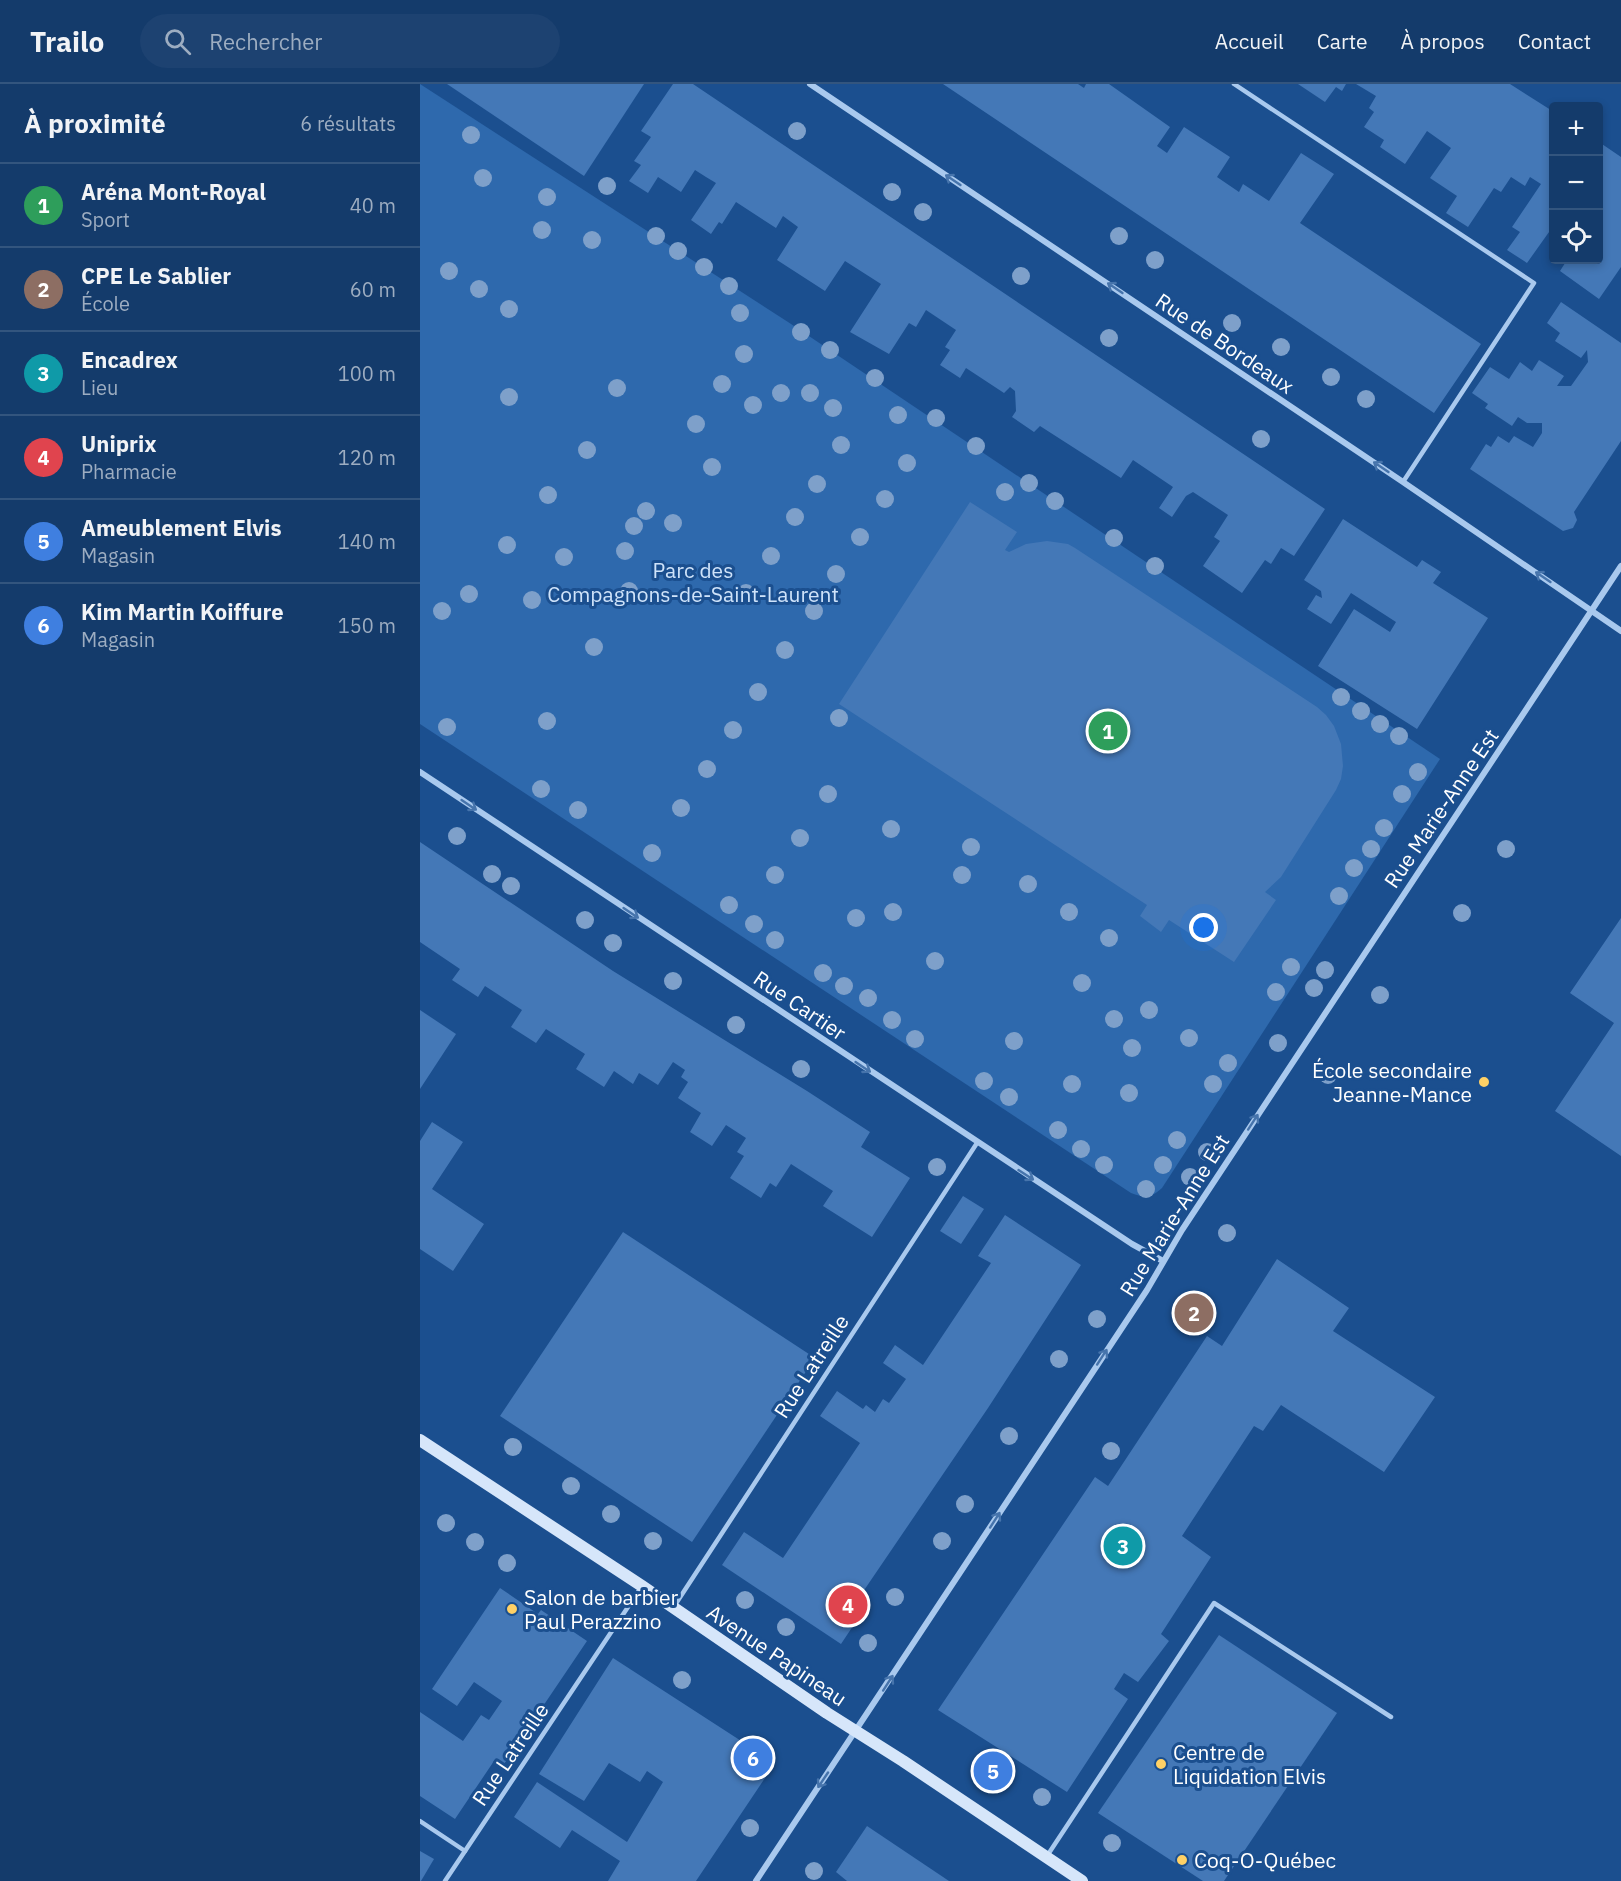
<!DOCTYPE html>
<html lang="fr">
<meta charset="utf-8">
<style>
:root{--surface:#143b6b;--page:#1d4271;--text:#f1f3f6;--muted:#9dadc1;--line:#33557e;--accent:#bca0f2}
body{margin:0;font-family:"IBM Plex Sans",sans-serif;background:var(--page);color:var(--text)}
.controls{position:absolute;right:18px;top:18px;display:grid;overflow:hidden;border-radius:6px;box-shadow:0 3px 9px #0003}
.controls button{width:54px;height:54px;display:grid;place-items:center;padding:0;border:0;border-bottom:2px solid var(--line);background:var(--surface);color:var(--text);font:30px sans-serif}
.you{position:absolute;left:784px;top:844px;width:21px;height:21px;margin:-15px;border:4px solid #fff;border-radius:50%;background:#1a73e8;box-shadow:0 0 0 9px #1a73e833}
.badge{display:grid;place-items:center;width:39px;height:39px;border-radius:50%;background:var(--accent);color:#fff;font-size:20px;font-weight:700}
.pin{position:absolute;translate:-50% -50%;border:3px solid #fff;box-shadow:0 2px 6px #0006}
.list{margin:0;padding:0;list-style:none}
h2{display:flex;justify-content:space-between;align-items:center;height:78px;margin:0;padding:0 24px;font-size:26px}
h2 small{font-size:20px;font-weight:400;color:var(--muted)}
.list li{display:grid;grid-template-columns:39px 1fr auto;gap:18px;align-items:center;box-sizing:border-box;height:84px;padding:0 24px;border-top:2px solid var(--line)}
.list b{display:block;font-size:22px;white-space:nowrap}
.list p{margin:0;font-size:20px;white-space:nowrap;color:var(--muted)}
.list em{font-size:20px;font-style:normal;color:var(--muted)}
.icon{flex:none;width:33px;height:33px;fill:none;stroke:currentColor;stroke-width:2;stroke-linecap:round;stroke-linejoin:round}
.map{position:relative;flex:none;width:1201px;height:1797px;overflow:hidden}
header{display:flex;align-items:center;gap:36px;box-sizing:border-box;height:84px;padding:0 30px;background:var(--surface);border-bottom:2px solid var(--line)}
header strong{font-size:28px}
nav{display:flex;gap:33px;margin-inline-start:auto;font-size:21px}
.search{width:420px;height:54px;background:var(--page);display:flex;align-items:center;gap:15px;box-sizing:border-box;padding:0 21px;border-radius:33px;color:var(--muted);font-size:22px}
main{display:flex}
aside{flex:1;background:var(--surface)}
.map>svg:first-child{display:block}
</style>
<header>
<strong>Trailo</strong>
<div class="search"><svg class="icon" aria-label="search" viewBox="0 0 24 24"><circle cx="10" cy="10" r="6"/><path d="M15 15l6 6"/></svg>Rechercher</div>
<nav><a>Accueil</a><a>Carte</a><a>À propos</a><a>Contact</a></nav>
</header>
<main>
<aside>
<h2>À proximité<small>6 résultats</small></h2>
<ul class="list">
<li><span class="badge" style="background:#2e9e5b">1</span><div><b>Aréna Mont-Royal</b><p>Sport</p></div><em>40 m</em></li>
<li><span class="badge" style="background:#8d6e63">2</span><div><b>CPE Le Sablier</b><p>École</p></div><em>60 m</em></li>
<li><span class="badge" style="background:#0f9aa8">3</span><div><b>Encadrex</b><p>Lieu</p></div><em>100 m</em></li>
<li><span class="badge" style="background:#e0444e">4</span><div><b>Uniprix</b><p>Pharmacie</p></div><em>120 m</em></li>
<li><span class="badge" style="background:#3f7fe0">5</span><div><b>Ameublement Elvis</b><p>Magasin</p></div><em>140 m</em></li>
<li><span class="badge" style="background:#3f7fe0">6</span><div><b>Kim Martin Koiffure</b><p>Magasin</p></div><em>150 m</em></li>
</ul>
</aside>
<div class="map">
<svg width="1201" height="1797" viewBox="0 0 1201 1797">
<rect width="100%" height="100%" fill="#1b4f8f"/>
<path fill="#2e69ad" d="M0,0L368,238L1020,675L742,1104C731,1114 725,1114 711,1109L0,640Z"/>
<g fill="#4478b7">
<polygon points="27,0 224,0 164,92"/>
<polygon points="253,0 273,0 905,425 874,472 861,464 851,480 845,476 822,509 783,482 800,457 794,453 808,431 773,408 766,412 752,433 739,424 753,403 713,376 701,394 620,342 614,348 592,333 596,327 595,307 590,303 584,309 546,284 540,294 520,281 530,266 525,263 536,246 506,226 496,243 489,239 469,270 430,248 461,200 425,177 405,207 357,176 378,143 363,132 356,144 316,118 302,140 299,138 291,150 271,136 296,99 286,93 275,86 261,108 238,93 228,109 209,97 221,81 214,77 231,53 221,47"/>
<polygon points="523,0 658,0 664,4 666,0 689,0 750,43 737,62 747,69 764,43 810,73 797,93 819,108 823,100 849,117 881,69 914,90 880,139 1061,260 1014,329"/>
<polygon points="878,0 926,0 922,7 916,3 905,18"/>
<polygon points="936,0 1090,0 1134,28 1134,141 1107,179 1087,166 1100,148 1092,143 1121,100 1110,93 1105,102 1091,93 1081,108 1074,104 1048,143 1026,129 1037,112 1010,94 1031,64 1007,47 985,80 960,63 964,56 944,43 954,28 949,24 956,12"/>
<polygon points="1179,58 1201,73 1201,183 1179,215 1140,187 1147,176 1179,176"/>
<polygon points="1141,218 1201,259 1201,357 1154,428 1157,436 1153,444 1143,447 1050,385 1066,360 1071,363 1078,352 1089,359 1094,352 1113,363 1122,349 1122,339 1107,339 1098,333 1092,342 1065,324 1068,320 1052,309 1070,283 1089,295 1100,278 1112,287 1119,276 1144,292 1137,302 1151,302 1168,278 1167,266 1161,274 1135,257 1140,249 1127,239"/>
<polygon points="550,418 597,448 585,466 589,468 606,460 627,457 648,460 655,464 897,623 906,631 914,642 921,660 923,682 921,695 916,706 861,793 845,808 856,816 814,878 749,836 741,848 720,832 727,821 419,620"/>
<polygon points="923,435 997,483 1002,476 1021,488 1013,499 1068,534 997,645 898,582 934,525 970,548 976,538 931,509 911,540 887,525 896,511 902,514 901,507 884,496"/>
<polygon points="0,758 193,887 387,1007 450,1048 441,1063 490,1094 452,1153 403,1122 413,1107 371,1080 356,1103 350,1099 341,1114 310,1094 324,1072 317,1068 326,1054 306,1041 292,1062 270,1048 281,1029 258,1014 268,998 261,993 265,986 253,978 238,1001 219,989 213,1000 194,987 184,1003 156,985 165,970 126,945 116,959 91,943 102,926 65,902 58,913 32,896 40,885 0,858"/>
<polygon points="1201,834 1201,1072 1135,1027 1194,939 1150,909"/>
<polygon points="0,926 36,950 0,1005"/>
<polygon points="12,1038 43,1058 12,1105 64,1140 33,1187 0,1165 0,1057"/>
<polygon points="543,1112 564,1125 541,1160 520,1147"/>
<polygon points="585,1131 661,1181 568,1324 434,1521 443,1527 421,1560 302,1481 324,1448 363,1474 440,1359 400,1332 417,1307 443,1325 446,1321 455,1328 463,1315 469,1319 486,1295 463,1279 475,1261 503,1281 571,1179 558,1172"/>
<polygon points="203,1148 395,1274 272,1458 80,1332"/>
<polygon points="857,1175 929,1224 913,1247 1015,1313 964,1388 861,1321 843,1347 834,1342 762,1452 791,1473 741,1550 749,1557 718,1598 704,1589 694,1605 708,1615 647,1708 518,1626 675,1393 688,1402 787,1252 802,1262"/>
<polygon points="80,1504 118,1530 121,1526 167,1557 82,1683 74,1677 35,1735 0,1712 0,1628 43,1657 61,1631 69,1636 82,1617 54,1598 37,1622 12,1605"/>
<polygon points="799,1551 917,1629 804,1797 783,1797 678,1729"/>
<polygon points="193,1574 349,1675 351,1685 276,1797 188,1797 200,1777 152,1746 140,1764 94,1733 117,1698 207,1758 243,1698 227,1687 220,1698 189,1679 164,1717 119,1690"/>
<polygon points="447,1742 529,1797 427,1797 416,1788"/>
<polygon points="0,1767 14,1775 1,1797 0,1797"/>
</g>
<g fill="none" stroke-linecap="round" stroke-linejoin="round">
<g stroke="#a9c9ee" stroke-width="4.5">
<polyline points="814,0 1114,199 983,398"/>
<polyline points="255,1521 557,1059"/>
<polyline points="0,1737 45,1767"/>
<polyline points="627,1772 794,1519 971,1633"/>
<polyline points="25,1797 222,1502"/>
</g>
<g stroke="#a9c9ee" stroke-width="6">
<polyline points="390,0 983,398 1201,547"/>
<polyline points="0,688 712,1160 743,1177"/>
<polyline points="336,1797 727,1206 762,1146 1201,482"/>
</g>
<polyline stroke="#d6e6fa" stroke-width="12" points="0,1356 222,1502 407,1629 483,1677 662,1797"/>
</g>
<g fill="#7ea0ca">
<circle cx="377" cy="47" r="9"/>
<circle cx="51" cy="51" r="9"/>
<circle cx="63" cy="94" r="9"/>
<circle cx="187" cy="102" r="9"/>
<circle cx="472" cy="108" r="9"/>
<circle cx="127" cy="113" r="9"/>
<circle cx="503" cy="128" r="9"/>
<circle cx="122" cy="146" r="9"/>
<circle cx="236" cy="152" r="9"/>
<circle cx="699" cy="152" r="9"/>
<circle cx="172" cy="156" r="9"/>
<circle cx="258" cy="167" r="9"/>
<circle cx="735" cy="176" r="9"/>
<circle cx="284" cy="183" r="9"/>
<circle cx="29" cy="187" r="9"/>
<circle cx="601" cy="192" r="9"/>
<circle cx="309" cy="202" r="9"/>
<circle cx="59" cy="205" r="9"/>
<circle cx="89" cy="225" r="9"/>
<circle cx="320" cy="229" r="9"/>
<circle cx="812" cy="239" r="9"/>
<circle cx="381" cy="248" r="9"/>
<circle cx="689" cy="254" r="9"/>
<circle cx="861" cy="263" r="9"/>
<circle cx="410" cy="266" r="9"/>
<circle cx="324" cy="270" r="9"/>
<circle cx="911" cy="293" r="9"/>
<circle cx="455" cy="294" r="9"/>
<circle cx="302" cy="300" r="9"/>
<circle cx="197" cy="304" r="9"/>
<circle cx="361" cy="309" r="9"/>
<circle cx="390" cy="309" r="9"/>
<circle cx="89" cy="313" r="9"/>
<circle cx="946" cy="315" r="9"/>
<circle cx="333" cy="321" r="9"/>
<circle cx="413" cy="324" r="9"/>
<circle cx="478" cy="331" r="9"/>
<circle cx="516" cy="334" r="9"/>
<circle cx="276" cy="340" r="9"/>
<circle cx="841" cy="355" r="9"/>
<circle cx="421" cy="361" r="9"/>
<circle cx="556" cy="362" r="9"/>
<circle cx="167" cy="366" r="9"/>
<circle cx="487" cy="379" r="9"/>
<circle cx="292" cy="383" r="9"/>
<circle cx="609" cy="399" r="9"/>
<circle cx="397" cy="400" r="9"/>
<circle cx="585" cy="408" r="9"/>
<circle cx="128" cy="411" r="9"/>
<circle cx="465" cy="415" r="9"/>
<circle cx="635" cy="417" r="9"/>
<circle cx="226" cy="427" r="9"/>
<circle cx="375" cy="433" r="9"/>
<circle cx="253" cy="439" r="9"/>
<circle cx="214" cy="442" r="9"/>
<circle cx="440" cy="453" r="9"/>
<circle cx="694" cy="454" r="9"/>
<circle cx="87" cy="461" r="9"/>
<circle cx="205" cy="467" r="9"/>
<circle cx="351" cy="472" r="9"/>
<circle cx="144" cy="473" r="9"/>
<circle cx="735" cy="482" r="9"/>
<circle cx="416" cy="490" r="9"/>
<circle cx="209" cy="507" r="9"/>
<circle cx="326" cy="509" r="9"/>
<circle cx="49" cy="510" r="9"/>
<circle cx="112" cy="516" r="9"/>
<circle cx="22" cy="527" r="9"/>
<circle cx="394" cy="527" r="9"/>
<circle cx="174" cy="563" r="9"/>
<circle cx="365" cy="566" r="9"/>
<circle cx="338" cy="608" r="9"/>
<circle cx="921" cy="613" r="9"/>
<circle cx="941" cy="627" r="9"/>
<circle cx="419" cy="634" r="9"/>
<circle cx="127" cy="637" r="9"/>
<circle cx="960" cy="640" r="9"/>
<circle cx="27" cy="643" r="9"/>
<circle cx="313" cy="646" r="9"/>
<circle cx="979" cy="652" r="9"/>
<circle cx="287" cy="685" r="9"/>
<circle cx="998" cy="688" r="9"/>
<circle cx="121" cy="705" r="9"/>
<circle cx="408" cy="710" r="9"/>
<circle cx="982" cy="710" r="9"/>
<circle cx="261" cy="724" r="9"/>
<circle cx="158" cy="726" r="9"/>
<circle cx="964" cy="744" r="9"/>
<circle cx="471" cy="745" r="9"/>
<circle cx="37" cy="752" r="9"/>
<circle cx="380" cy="754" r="9"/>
<circle cx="551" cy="763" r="9"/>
<circle cx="951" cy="765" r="9"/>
<circle cx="1086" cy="765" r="9"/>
<circle cx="232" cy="769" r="9"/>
<circle cx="934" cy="784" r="9"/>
<circle cx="72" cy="790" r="9"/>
<circle cx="355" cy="791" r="9"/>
<circle cx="542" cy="791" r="9"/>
<circle cx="608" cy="800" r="9"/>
<circle cx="91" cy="802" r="9"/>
<circle cx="919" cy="812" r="9"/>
<circle cx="309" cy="821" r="9"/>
<circle cx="473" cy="828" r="9"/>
<circle cx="649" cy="828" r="9"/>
<circle cx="1042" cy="829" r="9"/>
<circle cx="436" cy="834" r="9"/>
<circle cx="165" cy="836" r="9"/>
<circle cx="334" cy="840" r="9"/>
<circle cx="689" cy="854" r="9"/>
<circle cx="355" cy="856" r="9"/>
<circle cx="193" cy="859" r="9"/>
<circle cx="515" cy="877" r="9"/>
<circle cx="871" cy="883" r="9"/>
<circle cx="905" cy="886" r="9"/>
<circle cx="403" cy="889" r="9"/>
<circle cx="253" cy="897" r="9"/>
<circle cx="662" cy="899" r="9"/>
<circle cx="424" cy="902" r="9"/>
<circle cx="894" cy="904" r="9"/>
<circle cx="856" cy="908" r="9"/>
<circle cx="960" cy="911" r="9"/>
<circle cx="448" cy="914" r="9"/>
<circle cx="729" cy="926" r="9"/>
<circle cx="694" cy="935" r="9"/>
<circle cx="472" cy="936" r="9"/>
<circle cx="316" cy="941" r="9"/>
<circle cx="769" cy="954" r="9"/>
<circle cx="495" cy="955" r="9"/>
<circle cx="594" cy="957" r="9"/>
<circle cx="858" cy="959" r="9"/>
<circle cx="712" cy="964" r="9"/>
<circle cx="808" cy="979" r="9"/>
<circle cx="381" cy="985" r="9"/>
<circle cx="908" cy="991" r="9"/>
<circle cx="564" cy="997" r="9"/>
<circle cx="652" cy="1000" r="9"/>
<circle cx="793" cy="1000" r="9"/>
<circle cx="709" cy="1009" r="9"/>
<circle cx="589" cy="1013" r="9"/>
<circle cx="638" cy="1046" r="9"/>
<circle cx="757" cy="1056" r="9"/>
<circle cx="661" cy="1065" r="9"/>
<circle cx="787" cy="1068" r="9"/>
<circle cx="684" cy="1081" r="9"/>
<circle cx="743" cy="1081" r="9"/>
<circle cx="517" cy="1083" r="9"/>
<circle cx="770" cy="1093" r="9"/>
<circle cx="726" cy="1105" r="9"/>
<circle cx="807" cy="1149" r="9"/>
<circle cx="677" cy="1235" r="9"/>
<circle cx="639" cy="1275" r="9"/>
<circle cx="589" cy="1352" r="9"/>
<circle cx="93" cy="1363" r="9"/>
<circle cx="691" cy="1367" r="9"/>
<circle cx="151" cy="1402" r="9"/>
<circle cx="545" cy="1420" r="9"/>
<circle cx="191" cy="1430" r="9"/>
<circle cx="26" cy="1439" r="9"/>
<circle cx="233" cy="1457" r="9"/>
<circle cx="522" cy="1457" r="9"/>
<circle cx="55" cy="1458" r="9"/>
<circle cx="87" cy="1479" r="9"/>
<circle cx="475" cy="1513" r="9"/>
<circle cx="325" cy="1516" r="9"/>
<circle cx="366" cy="1543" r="9"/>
<circle cx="448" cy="1559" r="9"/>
<circle cx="262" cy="1596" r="9"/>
<circle cx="574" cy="1675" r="9"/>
<circle cx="622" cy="1713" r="9"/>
<circle cx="330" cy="1744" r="9"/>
<circle cx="692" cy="1759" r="9"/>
<circle cx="394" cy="1787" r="9"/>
</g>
<defs><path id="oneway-shaft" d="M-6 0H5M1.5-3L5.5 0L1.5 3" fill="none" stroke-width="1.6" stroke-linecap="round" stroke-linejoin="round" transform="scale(1.5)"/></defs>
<g stroke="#4674ac">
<use href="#oneway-shaft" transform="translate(533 96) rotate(-146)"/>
<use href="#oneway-shaft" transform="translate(695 204) rotate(-146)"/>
<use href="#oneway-shaft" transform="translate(961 383) rotate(-146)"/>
<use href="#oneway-shaft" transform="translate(1123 493) rotate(-146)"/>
<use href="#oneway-shaft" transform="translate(49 721) rotate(34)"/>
<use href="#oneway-shaft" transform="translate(211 829) rotate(34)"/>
<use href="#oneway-shaft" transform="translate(443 983) rotate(34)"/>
<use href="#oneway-shaft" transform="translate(833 1038) rotate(-57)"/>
<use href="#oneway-shaft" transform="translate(606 1091) rotate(33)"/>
<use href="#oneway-shaft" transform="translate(682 1273) rotate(-57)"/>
<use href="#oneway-shaft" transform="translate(575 1436) rotate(-57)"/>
<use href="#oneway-shaft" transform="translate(468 1599) rotate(-57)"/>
<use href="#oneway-shaft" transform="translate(403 1696) rotate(124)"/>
</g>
<g fill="#ffd166" stroke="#1b4f8f" stroke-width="2">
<circle cx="1064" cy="998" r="6"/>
<circle cx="92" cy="1525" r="6"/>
<circle cx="741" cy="1680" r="6"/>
<circle cx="762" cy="1776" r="6"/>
</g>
<g text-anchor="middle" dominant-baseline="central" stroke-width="6" stroke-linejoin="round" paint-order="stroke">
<g font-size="21" fill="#fff" stroke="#1b4f8f">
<text transform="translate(805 259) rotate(34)">Rue de Bordeaux</text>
<text transform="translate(1021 724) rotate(-56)">Rue Marie-Anne Est</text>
<text transform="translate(380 921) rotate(34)">Rue Cartier</text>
<text transform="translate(754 1131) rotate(-58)">Rue Marie-Anne Est</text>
<text transform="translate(391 1282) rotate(-57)">Rue Latreille</text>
<text transform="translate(357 1571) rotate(34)">Avenue Papineau</text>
<text transform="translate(90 1670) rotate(-56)">Rue Latreille</text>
</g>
<g font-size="21" fill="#cfe3fa" stroke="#1b4f8f">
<text x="273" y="486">Parc des<tspan x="273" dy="24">Compagnons-de-Saint-Laurent</tspan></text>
</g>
<g font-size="21" fill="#fff" stroke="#1b4f8f" text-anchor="start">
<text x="1052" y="986" text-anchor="end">École secondaire<tspan x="1052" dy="24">Jeanne-Mance</tspan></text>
<text x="104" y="1513">Salon de barbier<tspan x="104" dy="24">Paul Perazzino</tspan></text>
<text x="753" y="1668">Centre de<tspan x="753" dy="24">Liquidation Elvis</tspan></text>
<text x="774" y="1776">Coq-O-Québec</text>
</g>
</g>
</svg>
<div class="controls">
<button>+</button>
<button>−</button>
<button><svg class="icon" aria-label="locate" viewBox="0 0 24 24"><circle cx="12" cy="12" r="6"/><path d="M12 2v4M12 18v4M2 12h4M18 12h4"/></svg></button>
</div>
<div class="you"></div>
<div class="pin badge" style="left:688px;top:647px;background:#2e9e5b">1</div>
<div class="pin badge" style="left:774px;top:1229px;background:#8d6e63">2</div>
<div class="pin badge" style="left:703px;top:1462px;background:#0f9aa8">3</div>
<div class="pin badge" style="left:428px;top:1521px;background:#e0444e">4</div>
<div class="pin badge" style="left:573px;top:1687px;background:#3f7fe0">5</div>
<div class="pin badge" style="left:333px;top:1674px;background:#3f7fe0">6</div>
</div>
</main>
